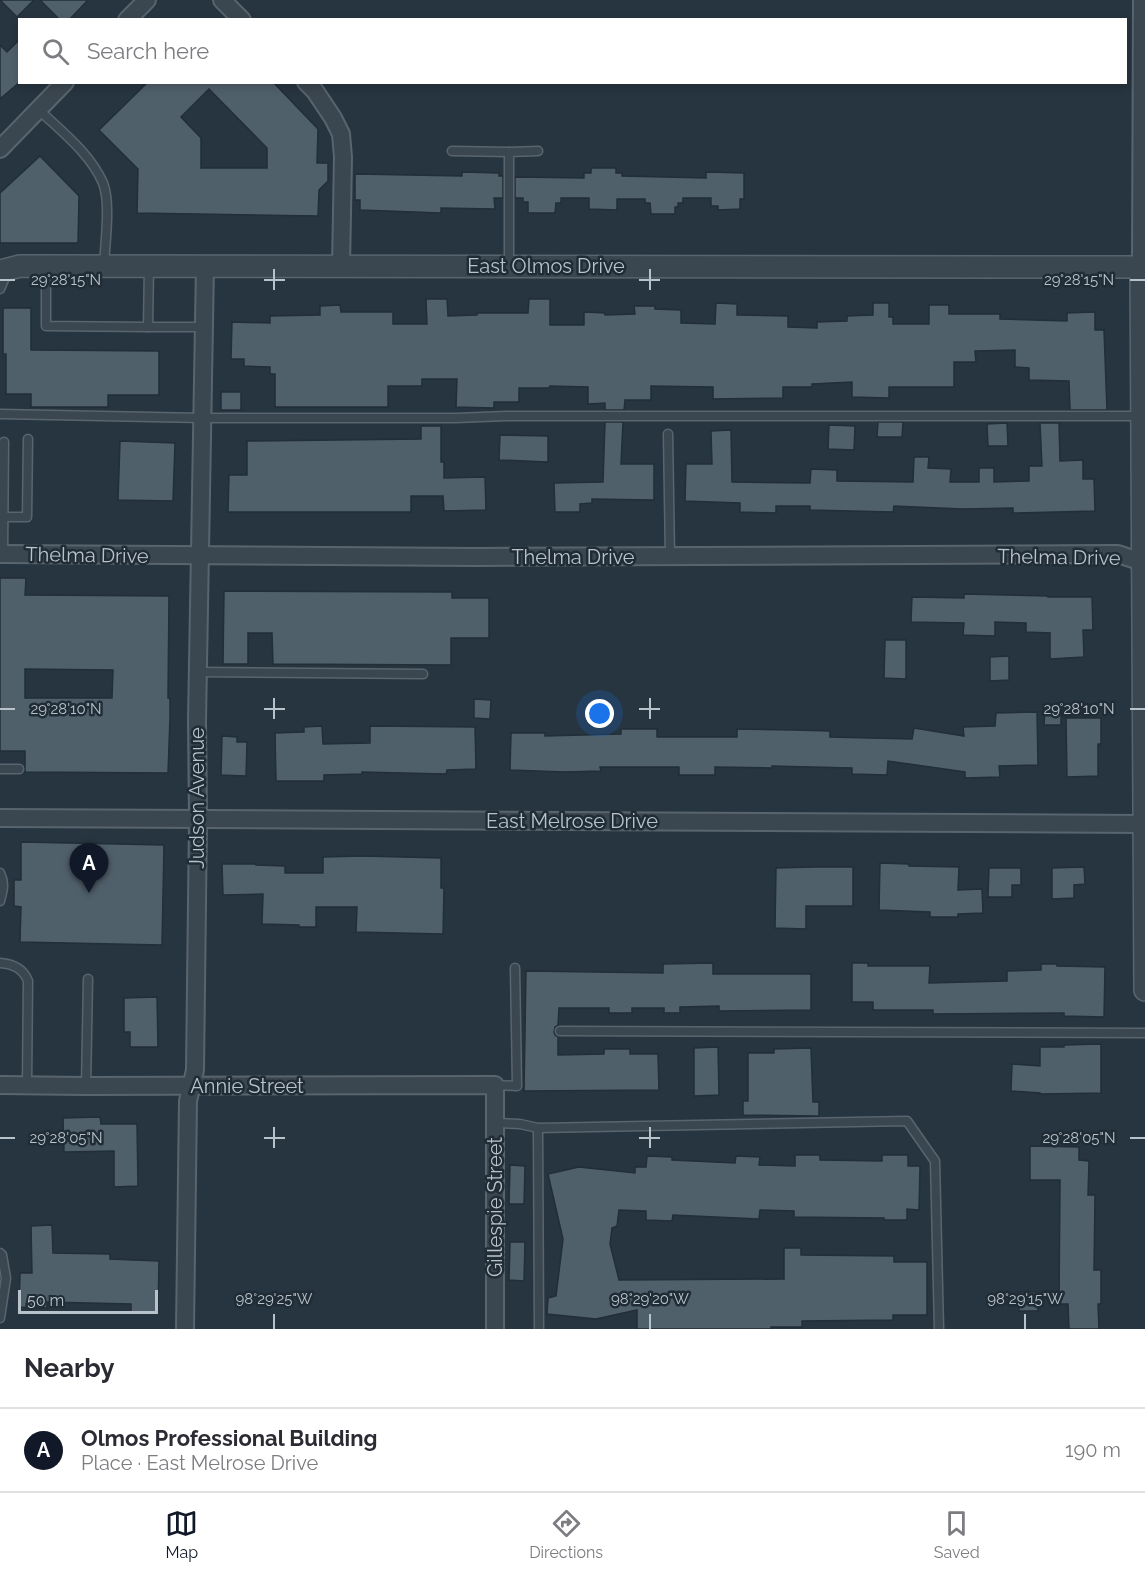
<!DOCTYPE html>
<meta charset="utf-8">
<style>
:root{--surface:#fff;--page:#f7f7f7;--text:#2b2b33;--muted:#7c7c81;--line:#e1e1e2;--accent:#111827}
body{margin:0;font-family:Raleway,sans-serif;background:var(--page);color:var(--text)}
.scale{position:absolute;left:18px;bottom:15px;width:140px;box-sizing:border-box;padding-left:6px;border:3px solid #b8c2cb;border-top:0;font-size:16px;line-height:21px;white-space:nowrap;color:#b8c2cb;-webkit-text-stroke:4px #202c36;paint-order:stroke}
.you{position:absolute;left:600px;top:714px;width:21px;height:21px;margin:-15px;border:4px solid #fff;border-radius:50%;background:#1a73e8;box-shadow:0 0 0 9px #1a73e833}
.badge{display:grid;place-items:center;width:39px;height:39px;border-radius:50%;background:var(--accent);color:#fff;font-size:20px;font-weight:700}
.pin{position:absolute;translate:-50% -50px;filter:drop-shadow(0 2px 3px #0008)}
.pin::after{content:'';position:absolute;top:32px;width:21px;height:18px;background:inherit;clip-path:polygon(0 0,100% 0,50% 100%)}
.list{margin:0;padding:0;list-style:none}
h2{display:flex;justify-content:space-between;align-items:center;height:78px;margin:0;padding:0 24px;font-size:26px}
h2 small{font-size:20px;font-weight:400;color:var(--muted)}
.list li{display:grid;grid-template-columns:39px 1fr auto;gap:18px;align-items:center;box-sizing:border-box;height:84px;padding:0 24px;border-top:2px solid var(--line)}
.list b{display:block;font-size:22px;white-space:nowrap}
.list p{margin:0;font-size:20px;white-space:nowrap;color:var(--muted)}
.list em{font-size:20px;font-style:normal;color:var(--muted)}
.icon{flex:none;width:33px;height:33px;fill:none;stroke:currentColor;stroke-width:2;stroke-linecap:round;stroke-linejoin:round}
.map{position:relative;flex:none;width:1145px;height:1329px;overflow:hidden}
.search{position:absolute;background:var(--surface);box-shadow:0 3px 9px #0003;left:18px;right:18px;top:18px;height:66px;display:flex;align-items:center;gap:15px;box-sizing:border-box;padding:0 21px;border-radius:0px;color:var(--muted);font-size:22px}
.sheet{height:162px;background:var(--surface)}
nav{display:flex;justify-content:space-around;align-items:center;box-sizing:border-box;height:84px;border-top:2px solid var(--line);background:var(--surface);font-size:16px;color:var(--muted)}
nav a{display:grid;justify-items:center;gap:3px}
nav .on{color:var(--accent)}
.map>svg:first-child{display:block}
</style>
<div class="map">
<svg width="1145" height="1329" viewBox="0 0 1145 1329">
<rect width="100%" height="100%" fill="#273540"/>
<g fill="#50606b" stroke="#222e38" stroke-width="1.5" fill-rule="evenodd">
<polygon points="0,0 34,0 17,17"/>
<polygon points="40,0 88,0 69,20 60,20"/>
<polygon points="20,39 20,82 0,99 0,45 7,52"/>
<path d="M148,82H273L318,129L317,163H328V181L319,190L318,216L137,213L138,169L99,130ZM209,89L267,148V168H201V138L181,117Z"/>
<polygon points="40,156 79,196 78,243 0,243 0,193"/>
<polygon points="591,168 616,168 616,173 622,173 622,176 706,178 706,172 744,173 744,199 740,199 740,209 718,210 718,206 711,206 711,198 683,198 683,203 678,203 678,207 675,207 675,214 651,214 650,203 645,203 645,199 617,199 617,210 589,209 589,198 561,198 561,203 556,203 555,213 528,213 528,202 523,202 523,198 515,198 515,177 584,178 584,173 591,173"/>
<polygon points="462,172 499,173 499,176 503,176 503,198 494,198 495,209 441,208 441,213 360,210 360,200 355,200 355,174 462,176"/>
<polygon points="426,299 447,299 448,316 477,315 477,313 528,313 529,299 550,299 550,325 584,325 584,312 605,313 605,315 635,314 634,306 655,306 655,309 681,310 681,323 715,324 716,303 737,304 737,315 788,316 788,327 817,328 817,322 847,321 847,316 873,315 873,303 889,303 889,317 893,317 893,324 929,324 929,305 949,305 949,314 1000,314 1000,319 1067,321 1067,313 1095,312 1095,330 1104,330 1107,410 1070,410 1069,381 1029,380 1029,368 1015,367 1015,350 975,351 976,362 954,362 954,387 889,387 889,398 852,397 852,382 812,384 812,387 783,387 783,398 713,399 713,387 651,386 651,400 625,400 624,410 605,410 605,403 588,404 588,387 550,386 549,388 519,388 519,402 494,402 494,408 456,407 457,379 422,379 422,386 388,386 388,407 275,407 275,374 270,374 270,367 244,366 244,359 231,359 232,322 270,323 270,316 320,315 320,306 340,305 341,312 393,312 393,324 427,324"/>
<polygon points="3,308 31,308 31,350 159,351 159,395 108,395 108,407 31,407 31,394 6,394 6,354 3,354"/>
<rect x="221" y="392" width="20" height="18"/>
<polygon points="605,422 623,422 621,464 654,464 654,500 592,499 592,503 580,504 580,512 555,512 554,483 603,482"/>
<polygon points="878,422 903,422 902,437 877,437"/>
<polygon points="1007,423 1008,446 988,446 987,424"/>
<polygon points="1040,423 1059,423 1060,461 1083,460 1083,479 1094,479 1095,511 1013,513 1013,508 963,509 894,506 893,512 810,510 810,506 776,506 776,513 740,512 740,503 685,501 686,464 712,464 711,431 731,430 732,482 810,483 811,469 837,470 837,481 913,482 914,457 929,457 928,468 951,469 950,482 979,482 979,468 994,468 994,482 1029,481 1029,466 1042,466"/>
<polygon points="829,425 855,426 854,450 828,449"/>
<polygon points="421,426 441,426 441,462 444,462 444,478 485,477 486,510 444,511 443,496 411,496 411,512 228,512 229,475 247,475 247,441 421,439"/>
<polygon points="500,435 548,436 548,462 499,460"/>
<polygon points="120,441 175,443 173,501 118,500"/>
<path d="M0,578H26L25,595L169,596L168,698H170V718L168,773L25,772V751H0ZM25,669L113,670L112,698H25Z"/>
<polygon points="224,591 452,592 452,598 489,598 489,638 451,638 451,665 273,664 272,633 248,633 248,664 223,664"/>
<polygon points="964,594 1048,596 1048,597 1092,597 1093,630 1083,630 1084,657 1050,659 1050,633 1026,632 1026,623 995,622 995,636 963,635 964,623 911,622 912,597 964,598"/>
<polygon points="885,640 906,640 906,679 884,678"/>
<polygon points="1009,656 1009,680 990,681 990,657"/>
<polygon points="474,699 491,700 490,719 474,718"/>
<polygon points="1045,708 1061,708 1061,725 1044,725"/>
<polygon points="1037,712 1038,765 999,766 1000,777 965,778 965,772 888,761 887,775 852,774 852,768 772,766 772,768 715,767 715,775 679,775 679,767 600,767 601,771 564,772 510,770 511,733 545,733 545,736 621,734 621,729 657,729 657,737 737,737 737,729 794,730 830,731 830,737 912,739 914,728 964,736 963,727 995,726 996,713"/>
<polygon points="1066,718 1101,718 1101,744 1098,744 1098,776 1067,777"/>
<polygon points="322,726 323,744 370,743 370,726 475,727 476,769 447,770 446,774 362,772 362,774 324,775 324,781 276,781 275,733 304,732 304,727"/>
<polygon points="222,736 237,737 237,742 247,742 246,776 221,775"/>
<polygon points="21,842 164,845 162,945 20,942 21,907 14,906 14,880 21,880"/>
<polygon points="363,856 441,858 441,888 444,888 443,934 356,932 357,907 316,907 316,927 299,927 299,925 262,924 263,894 223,895 222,864 256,864 256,865 285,866 285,873 323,873 323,857"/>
<polygon points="880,863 909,864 909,866 959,867 958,890 982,889 983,913 958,914 958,917 930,917 930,912 879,910"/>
<polygon points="814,867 853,867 853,906 806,906 806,929 775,928 776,868"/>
<polygon points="1084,867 1085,884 1074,885 1074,898 1052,899 1052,868"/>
<polygon points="989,868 1021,868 1021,885 1012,885 1012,897 988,897"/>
<polygon points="713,963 713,974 811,974 811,1010 719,1011 719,1006 680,1007 680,1013 664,1013 664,1008 632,1008 632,1013 609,1013 609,1008 559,1008 558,1025 555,1027 554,1032 555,1035 558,1037 558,1055 604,1054 604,1049 630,1049 630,1054 658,1054 659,1090 524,1091 526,971 663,973 663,964"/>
<polygon points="852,963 868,963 868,966 930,966 929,983 1007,981 1007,971 1041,970 1041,964 1057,964 1057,966 1105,967 1104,1017 1064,1016 1064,1013 933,1014 933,1010 873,1010 873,1002 852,1002"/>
<polygon points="157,997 158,1047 130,1047 130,1032 124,1032 124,998"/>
<polygon points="1101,1044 1101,1093 1040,1094 1040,1093 1011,1091 1012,1064 1040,1066 1040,1047 1064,1047 1064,1045"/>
<polygon points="718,1047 719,1095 694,1096 694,1048"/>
<polygon points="811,1048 813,1102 819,1102 819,1116 743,1115 743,1101 748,1101 748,1053 774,1053 774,1049"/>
<polygon points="100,1117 101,1124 137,1124 138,1186 114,1187 114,1151 64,1152 63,1118"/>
<polygon points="1030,1146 1079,1147 1079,1160 1089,1161 1088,1195 1095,1195 1094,1270 1101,1270 1101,1304 1098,1304 1099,1329 1069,1329 1068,1304 1059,1304 1060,1180 1030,1180"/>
<polygon points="795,1155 820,1155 820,1160 882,1161 882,1155 908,1155 908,1166 920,1166 919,1210 907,1209 907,1220 884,1220 884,1218 794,1217 794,1211 760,1210 759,1219 673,1215 672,1221 646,1220 646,1211 619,1210 617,1226 612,1228 610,1244 619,1280 784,1279 784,1248 801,1248 801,1255 894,1256 894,1262 927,1262 927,1315 893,1315 893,1320 802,1321 802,1327 771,1327 771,1329 637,1329 637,1310 596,1319 547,1314 548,1298 556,1296 563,1239 548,1174 579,1167 635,1173 635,1167 646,1167 647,1156 672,1157 672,1160 735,1163 736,1156 760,1157 759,1165 795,1166"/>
<polygon points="510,1165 525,1166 524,1204 509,1204"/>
<polygon points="52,1225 53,1253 110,1254 110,1259 159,1261 158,1312 131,1312 131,1304 47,1302 47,1308 19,1307 20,1273 32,1273 31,1226"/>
<polygon points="510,1242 525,1242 524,1281 509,1280"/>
<polygon points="1018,1292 1038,1292 1038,1311 1019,1311"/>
</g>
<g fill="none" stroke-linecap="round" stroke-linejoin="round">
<defs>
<g id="service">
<path d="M39,110C61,131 90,153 103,183C111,203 105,243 104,266"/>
<polyline points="452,151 509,152"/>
<polyline points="46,266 46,326 148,327 149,267"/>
<polyline points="509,266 509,152 538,151"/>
<polyline points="0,289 7,273"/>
<polyline points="148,327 204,327"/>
<polyline points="0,414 203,418 456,418 506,416 1141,416"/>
<polyline points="668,434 670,556"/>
<polyline points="0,517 27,517 28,439"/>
<polyline points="3,554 4,442"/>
<polyline points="198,672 423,674"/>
<polyline points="0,769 19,769"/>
<path d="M0,873C5,883 3,890 0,901"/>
<path d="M0,963C13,964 23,968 28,981L27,1085"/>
<polyline points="560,1031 1145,1033"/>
<polyline points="495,1085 517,1086 515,968"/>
<polyline points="86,1086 88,979"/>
<polyline points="495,1123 520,1124 538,1128 907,1121 935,1161 939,1329"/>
<polyline points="538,1128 539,1329"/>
<polyline points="0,1253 2,1255 6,1278 0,1318"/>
</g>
<g id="minor">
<polyline points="222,0 242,20"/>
<polyline points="127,20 147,0"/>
<polyline points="306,82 315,91 333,118 341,134 343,157 341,266"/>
<polyline points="0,149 65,82"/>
<polyline points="1141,267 1142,0"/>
<polyline points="0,554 476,557 1118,554 1145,563"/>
<polyline points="0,818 1143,824"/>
<polyline points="0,1085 86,1086 495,1085 495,1329"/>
<polyline points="185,1329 188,1101 195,1070 198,819 197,721 205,266"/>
</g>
<g id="tertiary">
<polyline points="1141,267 1145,990"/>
<polyline points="0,271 20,266 1145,267"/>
</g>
</defs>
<use href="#service" stroke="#59656e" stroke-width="11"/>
<use href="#minor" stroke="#59656e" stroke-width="20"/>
<use href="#tertiary" stroke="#59656e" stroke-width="24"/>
<use href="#service" stroke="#3b4750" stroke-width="8"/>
<use href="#minor" stroke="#3b4750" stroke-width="16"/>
<use href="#tertiary" stroke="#3b4750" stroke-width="21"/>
</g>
<path fill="none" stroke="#b8c2cb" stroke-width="2" d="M274,269V290M650,269V290M0,280H15M264,280H285M639,280H660M1130,280H1145M274,698V719M650,698V719M0,709H15M264,709H285M639,709H660M1130,709H1145M274,1127V1148M650,1127V1148M0,1138H15M264,1138H285M639,1138H660M1130,1138H1145M274,1314V1329M650,1314V1329M1025,1314V1329"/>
<g text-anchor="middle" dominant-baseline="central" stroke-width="5" stroke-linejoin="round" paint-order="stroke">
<g font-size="20" fill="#b8c2cb" stroke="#202c36">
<text x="546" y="266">East Olmos Drive</text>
<text transform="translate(87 555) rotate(1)">Thelma Drive</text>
<text x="573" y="557">Thelma Drive</text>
<text transform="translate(1059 557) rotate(1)">Thelma Drive</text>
<text transform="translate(197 798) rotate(-90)">Judson Avenue</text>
<text x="572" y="821">East Melrose Drive</text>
<text x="247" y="1086">Annie Street</text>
<text transform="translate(495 1207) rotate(-90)">Gillespie Street</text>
</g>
</g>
<g font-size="15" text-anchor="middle" fill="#b8c2cb" stroke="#202c36" stroke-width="5" stroke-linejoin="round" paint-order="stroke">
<text x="66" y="285">29°28'15"N</text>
<text x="1079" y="285">29°28'15"N</text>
<text x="66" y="714">29°28'10"N</text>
<text x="1079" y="714">29°28'10"N</text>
<text x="66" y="1143">29°28'05"N</text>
<text x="1079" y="1143">29°28'05"N</text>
<text x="274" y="1304">98°29'25"W</text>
<text x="650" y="1304">98°29'20"W</text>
<text x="1025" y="1304">98°29'15"W</text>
</g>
</svg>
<div class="scale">50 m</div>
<div class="you"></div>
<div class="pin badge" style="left:89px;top:893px">A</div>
<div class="search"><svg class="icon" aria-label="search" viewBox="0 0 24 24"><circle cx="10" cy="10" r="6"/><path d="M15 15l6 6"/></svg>Search here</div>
</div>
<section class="sheet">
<h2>Nearby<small></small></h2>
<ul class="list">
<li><span class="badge">A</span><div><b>Olmos Professional Building</b><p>Place · East Melrose Drive</p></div><em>190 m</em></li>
</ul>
</section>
<nav>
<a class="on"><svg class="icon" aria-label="map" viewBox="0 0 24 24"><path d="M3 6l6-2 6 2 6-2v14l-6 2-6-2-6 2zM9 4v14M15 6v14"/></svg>Map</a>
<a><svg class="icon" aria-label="directions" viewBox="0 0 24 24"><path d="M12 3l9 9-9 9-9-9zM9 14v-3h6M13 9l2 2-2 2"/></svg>Directions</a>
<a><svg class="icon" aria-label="saved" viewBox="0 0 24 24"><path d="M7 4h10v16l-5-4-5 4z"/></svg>Saved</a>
</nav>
